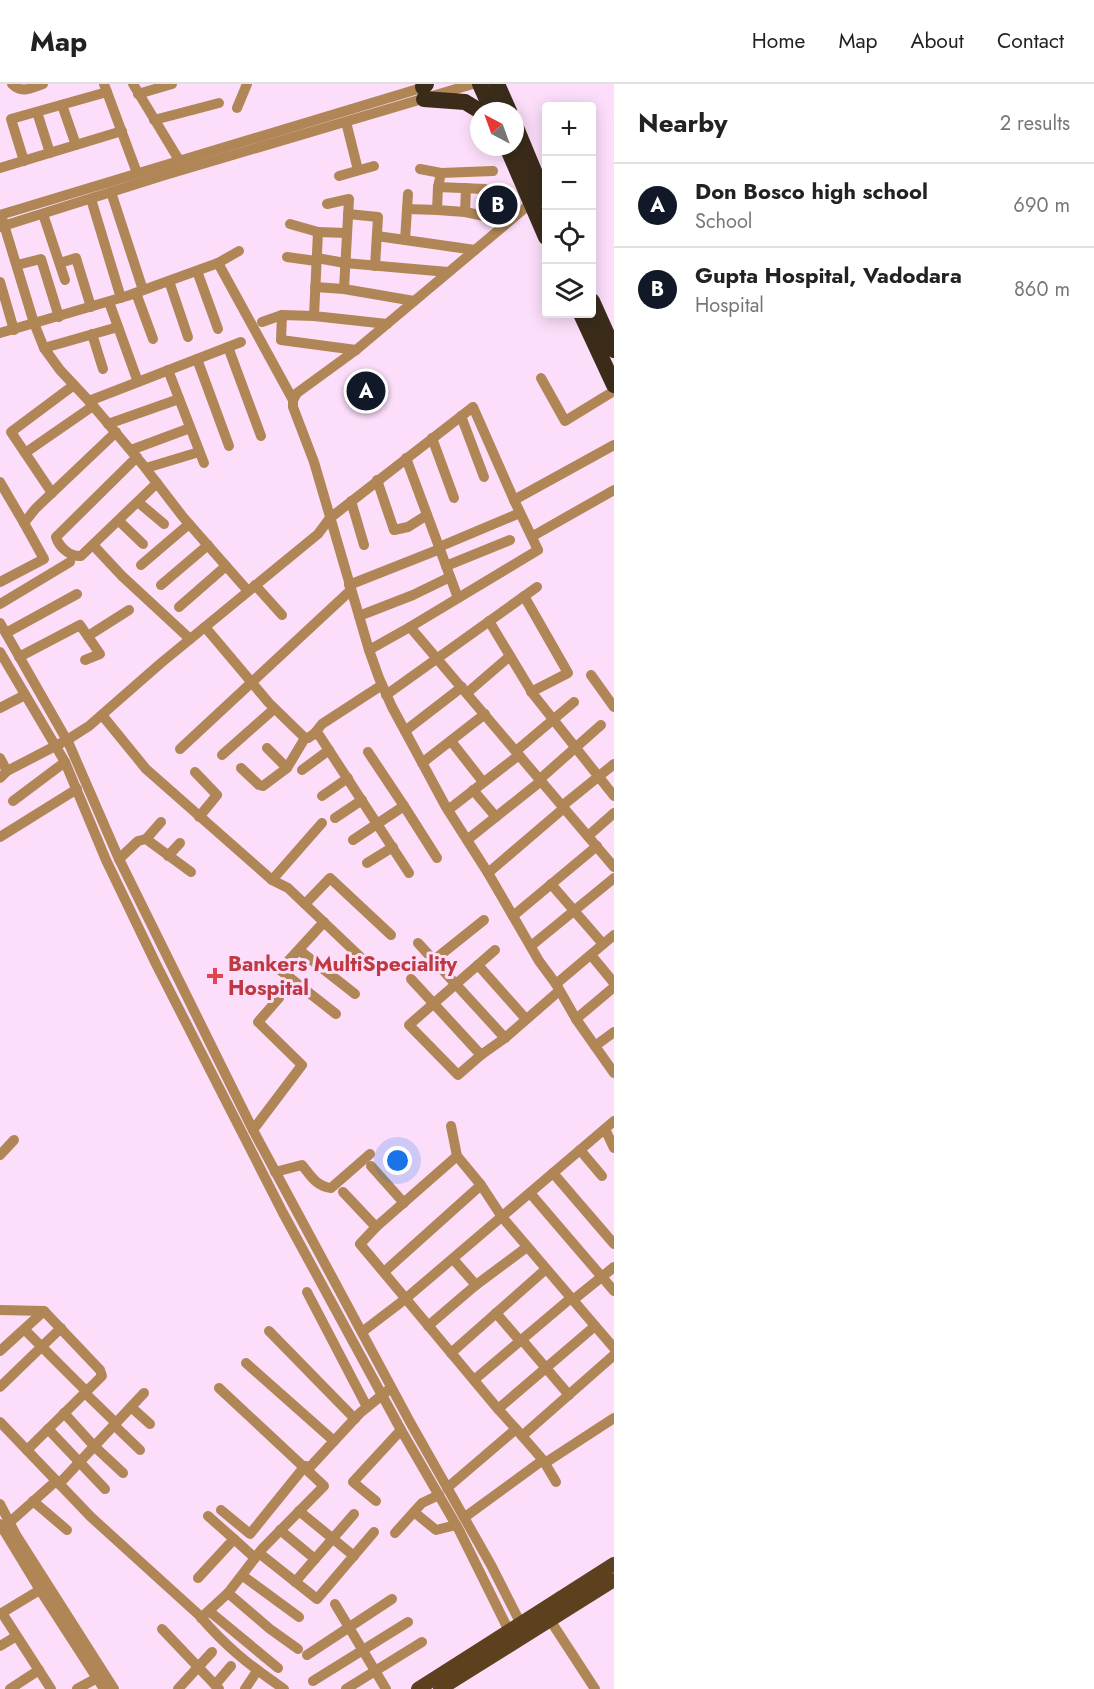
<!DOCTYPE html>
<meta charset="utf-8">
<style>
:root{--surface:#fff;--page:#f6f6f6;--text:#222;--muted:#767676;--line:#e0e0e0;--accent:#111827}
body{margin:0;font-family:Jost,sans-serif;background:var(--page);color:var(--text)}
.controls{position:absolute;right:18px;top:18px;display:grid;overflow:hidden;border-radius:6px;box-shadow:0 3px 15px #0003}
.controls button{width:54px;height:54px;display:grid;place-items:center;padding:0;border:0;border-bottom:2px solid var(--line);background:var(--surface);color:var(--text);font:30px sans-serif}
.compass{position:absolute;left:470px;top:18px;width:54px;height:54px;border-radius:50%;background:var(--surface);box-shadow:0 3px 15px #0003;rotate:319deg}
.you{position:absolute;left:398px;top:1077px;width:21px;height:21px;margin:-15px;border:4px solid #fff;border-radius:50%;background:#1a73e8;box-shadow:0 0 0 9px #1a73e833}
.badge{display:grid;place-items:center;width:39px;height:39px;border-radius:50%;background:var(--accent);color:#fff;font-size:20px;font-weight:700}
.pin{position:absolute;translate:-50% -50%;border:3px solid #fff;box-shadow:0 2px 6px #0006}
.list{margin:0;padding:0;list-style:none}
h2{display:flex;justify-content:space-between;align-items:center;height:78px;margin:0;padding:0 24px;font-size:26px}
h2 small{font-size:20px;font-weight:400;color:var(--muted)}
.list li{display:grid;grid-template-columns:39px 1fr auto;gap:18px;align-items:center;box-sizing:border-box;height:84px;padding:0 24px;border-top:2px solid var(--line)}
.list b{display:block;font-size:22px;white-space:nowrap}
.list p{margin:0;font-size:20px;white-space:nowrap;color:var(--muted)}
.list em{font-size:20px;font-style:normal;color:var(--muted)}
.icon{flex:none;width:33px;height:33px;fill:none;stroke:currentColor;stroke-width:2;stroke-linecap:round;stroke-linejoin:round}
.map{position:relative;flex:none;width:614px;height:1605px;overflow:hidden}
header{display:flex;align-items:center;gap:36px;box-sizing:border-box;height:84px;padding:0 30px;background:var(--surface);border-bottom:2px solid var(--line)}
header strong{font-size:28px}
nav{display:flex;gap:33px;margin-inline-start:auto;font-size:21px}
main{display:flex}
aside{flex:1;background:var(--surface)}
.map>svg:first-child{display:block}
</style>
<header>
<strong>Map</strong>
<nav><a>Home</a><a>Map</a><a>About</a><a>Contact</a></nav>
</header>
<main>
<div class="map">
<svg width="614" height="1605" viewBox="0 0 614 1605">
<rect width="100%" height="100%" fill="#fcdefa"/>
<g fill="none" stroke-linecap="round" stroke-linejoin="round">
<g stroke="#b08656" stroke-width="10">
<path d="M12,0C22,10 31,4 43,0"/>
<polyline points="104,0 137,89"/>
<polyline points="133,0 179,76"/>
<polyline points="138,10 172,0"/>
<polyline points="62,21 76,61"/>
<polyline points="237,24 247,0"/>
<polyline points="37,28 50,69"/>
<polyline points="154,36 219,19"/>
<polyline points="346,38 358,86"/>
<polyline points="24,77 11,35 107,8"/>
<polyline points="0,84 122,47"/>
<polyline points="420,85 441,89"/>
<polyline points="339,92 374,82"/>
<polyline points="438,103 441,89 493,87"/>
<polyline points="485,105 438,103 437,126 465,128 508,137"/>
<polyline points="111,108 143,206"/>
<polyline points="91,115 121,214"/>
<polyline points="327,120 349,115 344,205"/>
<polyline points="407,125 437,126"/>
<polyline points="465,128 466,104"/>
<polyline points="43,130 65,196"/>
<polyline points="348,130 378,133 375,182"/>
<polyline points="0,131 428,2"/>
<polyline points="1,131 34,239 44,264 60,286 89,317 143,381 183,433 248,507"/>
<polyline points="290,140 318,148 314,232 387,240"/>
<polyline points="0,143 165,91 473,0"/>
<polyline points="318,148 347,149"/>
<polyline points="377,152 475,166"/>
<polyline points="405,156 408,110"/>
<polyline points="287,173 316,177"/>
<polyline points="317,174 345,179 448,188"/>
<polyline points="60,179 76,174 91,223"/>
<polyline points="218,179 293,316 293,323 314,378 369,566 379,594 392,623 446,723 488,789 539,877 556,900 576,935 614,989"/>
<polyline points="17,181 41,175 59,233"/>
<polyline points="197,187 218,245"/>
<polyline points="169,197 188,253"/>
<polyline points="0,198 14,246"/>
<polyline points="315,203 344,205 414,217"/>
<polyline points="136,209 153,255"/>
<polyline points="109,218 138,298"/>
<polyline points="282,231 281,256 356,266"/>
<polyline points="262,238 282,231 314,232"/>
<polyline points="0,249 127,212 218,179 239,167"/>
<polyline points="92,250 103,285"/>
<polyline points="228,263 261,352"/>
<polyline points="44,264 118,243"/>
<polyline points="197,275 229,362"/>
<polyline points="168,286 204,379"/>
<polyline points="541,294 565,337 614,307"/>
<polyline points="293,316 297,309 356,266 531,119"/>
<polyline points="89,317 241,258"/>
<polyline points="461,332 484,393"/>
<polyline points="108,340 179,315"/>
<polyline points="432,354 454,414"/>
<polyline points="131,366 190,344"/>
<polyline points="25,369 93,322"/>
<path d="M137,373L56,453C59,463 70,473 81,472L157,399"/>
<polyline points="406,374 458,514"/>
<polyline points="146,384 199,368"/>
<polyline points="377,396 394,446 408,443 427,431"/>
<polyline points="0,398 24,439 36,424 116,348"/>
<polyline points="52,409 11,348 74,301"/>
<polyline points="514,416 614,361"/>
<polyline points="351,417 364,461"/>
<polyline points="138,418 164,440"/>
<polyline points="119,437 143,460"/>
<polyline points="533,452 614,406"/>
<polyline points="93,461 122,492 190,555"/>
<polyline points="439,463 520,429"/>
<polyline points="141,481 189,440"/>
<polyline points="446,482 510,456"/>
<polyline points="0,498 44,475 24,439"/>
<polyline points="161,501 208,461"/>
<polyline points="255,501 282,531"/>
<polyline points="349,501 440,465"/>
<polyline points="524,512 568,589 531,608"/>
<polyline points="0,520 70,478"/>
<polyline points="179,523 226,482"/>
<polyline points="359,532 413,511 450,493"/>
<polyline points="489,537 533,610 614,712"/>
<polyline points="0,539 69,660 119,775 253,1046 410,1338 491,1481 523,1544"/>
<polyline points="205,543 269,619 305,654 308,654 314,650 319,651 409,789"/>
<polyline points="6,549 77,510"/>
<polyline points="88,552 129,526"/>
<polyline points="369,566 410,543"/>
<polyline points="0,568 65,678 106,776 156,880 283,1129 401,1346 459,1446 512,1553"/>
<polyline points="19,573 80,541 100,570 85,576"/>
<polyline points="591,591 614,623"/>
<polyline points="467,609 510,572"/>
<polyline points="386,611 537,503"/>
<polyline points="0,624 25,611"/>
<polyline points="102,631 146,685 272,796 322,739"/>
<polyline points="405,647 462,603"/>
<polyline points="314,650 322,640 382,601"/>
<polyline points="451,657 483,698"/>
<polyline points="267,664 287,684 305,654"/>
<polyline points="180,665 351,506"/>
<polyline points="516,667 574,618"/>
<polyline points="222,671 274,625"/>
<polyline points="0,674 7,687"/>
<polyline points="422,679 485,630"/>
<polyline points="241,684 259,701 263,702 287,684"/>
<polyline points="302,686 329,666"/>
<polyline points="195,688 217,711 199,733"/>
<polyline points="0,694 7,687 67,656 89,642 161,579 318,450 330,434 473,323 514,416 538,466 410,543 614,783"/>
<polyline points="540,695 601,641"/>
<polyline points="473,706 496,733"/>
<polyline points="322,712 348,694"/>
<polyline points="13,717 65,678"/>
<polyline points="404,722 437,774"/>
<polyline points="562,722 614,680"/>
<polyline points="448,726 519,671"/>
<polyline points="335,734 362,716"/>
<polyline points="588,752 614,729"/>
<polyline points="0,753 77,705"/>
<polyline points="146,755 161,738"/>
<polyline points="353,756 404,722 368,668"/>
<polyline points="467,756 541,697"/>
<polyline points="168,772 180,759"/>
<polyline points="119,775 138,757 146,755 191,788"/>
<polyline points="367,779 393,763"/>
<polyline points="488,789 564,724"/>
<polyline points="272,796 288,804 372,884"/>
<polyline points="551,800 603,860"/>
<polyline points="305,820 330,794 391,851"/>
<polyline points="513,832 597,762"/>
<polyline points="324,838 280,886 336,930"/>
<polyline points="418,859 505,954"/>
<polyline points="531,862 614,794"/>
<polyline points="299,866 355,910"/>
<polyline points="495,866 409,941 458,991 481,971 505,954 559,907"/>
<polyline points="591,871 614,899"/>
<polyline points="434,876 484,836"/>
<polyline points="478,881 526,935"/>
<polyline points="411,895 481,971"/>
<polyline points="556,900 614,851"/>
<polyline points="576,935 614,903"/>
<polyline points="595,962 614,948"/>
<polyline points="451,1042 457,1072 481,1101 502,1133 614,1264"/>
<polyline points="605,1045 614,1064"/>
<polyline points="253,1046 302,981 258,938 279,914"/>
<polyline points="580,1066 602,1092"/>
<polyline points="0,1071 14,1056"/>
<polyline points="457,1072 376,1143 360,1160 498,1325"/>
<polyline points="371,1082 404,1119"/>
<path d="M275,1088L302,1081C311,1092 316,1102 331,1104L370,1070"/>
<polyline points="553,1089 614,1160"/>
<polyline points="343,1108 376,1143"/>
<polyline points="530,1109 614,1207"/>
<polyline points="453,1175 476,1201"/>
<polyline points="384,1188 481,1101"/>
<polyline points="307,1208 367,1323"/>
<polyline points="573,1216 614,1183"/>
<polyline points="0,1226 44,1227 0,1267"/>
<polyline points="496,1229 520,1257"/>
<polyline points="428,1242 476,1201 527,1163"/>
<polyline points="25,1246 86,1307"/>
<polyline points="269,1247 355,1335"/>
<polyline points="362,1248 404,1216 614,1037"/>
<polyline points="522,1256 569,1311"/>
<polyline points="451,1269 546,1185"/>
<polyline points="246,1279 334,1357"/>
<polyline points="474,1296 571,1214"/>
<polyline points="0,1303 61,1244"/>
<polyline points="85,1309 116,1339"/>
<polyline points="131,1323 150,1340"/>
<polyline points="64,1329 94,1362 123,1389"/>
<path d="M0,1338L91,1433L199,1531C226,1563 249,1581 284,1605"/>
<polyline points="114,1341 140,1366"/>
<polyline points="48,1345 105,1405"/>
<polyline points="516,1345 498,1325 595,1242"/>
<polyline points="522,1352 614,1271"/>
<polyline points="27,1366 102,1292 100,1286 44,1227"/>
<polyline points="543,1376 556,1398"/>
<polyline points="545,1379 614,1334"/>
<polyline points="59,1400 144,1309"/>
<polyline points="447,1404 516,1345 543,1376 465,1433"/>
<polyline points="33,1417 67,1446"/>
<polyline points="376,1417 353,1398 401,1346"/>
<polyline points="0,1420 16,1451 114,1605"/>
<polyline points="221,1426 250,1450 305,1382 310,1383 360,1329 387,1307"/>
<polyline points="299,1427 354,1472"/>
<polyline points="414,1428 436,1446 456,1441"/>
<polyline points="208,1432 234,1455"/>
<polyline points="10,1438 56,1397"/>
<polyline points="0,1440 40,1506 104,1605"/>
<polyline points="280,1446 315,1475"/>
<polyline points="395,1449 422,1419 439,1411"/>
<polyline points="259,1469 317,1515 374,1448"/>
<polyline points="243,1492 299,1533"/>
<polyline points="198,1494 234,1455 255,1474"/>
<polyline points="295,1498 354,1430"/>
<polyline points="228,1509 270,1545 298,1565"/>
<polyline points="335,1520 386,1605"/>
<polyline points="209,1527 278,1584"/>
<polyline points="2,1529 51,1605"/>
<polyline points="0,1530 43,1504"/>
<polyline points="201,1534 228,1509 262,1465 324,1402 219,1304"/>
<polyline points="550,1536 595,1605"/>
<polyline points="162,1545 219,1605"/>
<polyline points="0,1562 15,1553"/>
<polyline points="307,1571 392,1515"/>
<polyline points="313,1597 408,1538"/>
<polyline points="215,1601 231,1582"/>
<polyline points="10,1605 39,1586"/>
<polyline points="77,1605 97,1594"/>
<polyline points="178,1605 212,1568"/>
<polyline points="245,1605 257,1587"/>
<polyline points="346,1605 422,1558"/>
</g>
<g stroke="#5d411f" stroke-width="14">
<polyline points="418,1605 614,1480"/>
<polyline points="440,1605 614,1496"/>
</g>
<g stroke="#3b2c1a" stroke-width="16">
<polyline points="480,0 492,27"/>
<polyline points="497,0 509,27"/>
<polyline points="423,3 426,0"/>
<polyline points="424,15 465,18 480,27"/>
<polyline points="515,41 546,116"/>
<polyline points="507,63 546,153"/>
<polyline points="592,217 614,266"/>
<polyline points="581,230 614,301"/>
</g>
</g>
<path fill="#e0444e" stroke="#fcdefa" stroke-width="2" d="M212 883h6v6h6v6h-6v6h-6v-6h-6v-6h6z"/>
<g text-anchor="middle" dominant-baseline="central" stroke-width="6" stroke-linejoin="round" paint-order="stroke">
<g font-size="21" font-weight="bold" fill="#be3a42" stroke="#fcdefa" text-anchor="start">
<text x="228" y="880">Bankers MultiSpeciality<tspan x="228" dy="24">Hospital</tspan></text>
</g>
</g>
</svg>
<div class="controls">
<button>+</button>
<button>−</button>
<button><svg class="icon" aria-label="locate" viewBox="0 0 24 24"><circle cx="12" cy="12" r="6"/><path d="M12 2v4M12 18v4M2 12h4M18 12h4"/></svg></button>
<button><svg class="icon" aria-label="layers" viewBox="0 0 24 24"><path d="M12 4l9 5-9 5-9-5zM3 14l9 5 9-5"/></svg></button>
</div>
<svg class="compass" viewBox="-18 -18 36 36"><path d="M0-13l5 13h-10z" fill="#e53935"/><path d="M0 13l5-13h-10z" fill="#767676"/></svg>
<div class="you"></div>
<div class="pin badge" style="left:366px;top:307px">A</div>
<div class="pin badge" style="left:498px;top:121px">B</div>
</div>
<aside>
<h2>Nearby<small>2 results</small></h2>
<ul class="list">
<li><span class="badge">A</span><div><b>Don Bosco high school</b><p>School</p></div><em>690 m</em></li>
<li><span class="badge">B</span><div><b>Gupta Hospital, Vadodara</b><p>Hospital</p></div><em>860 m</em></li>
</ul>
</aside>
</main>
